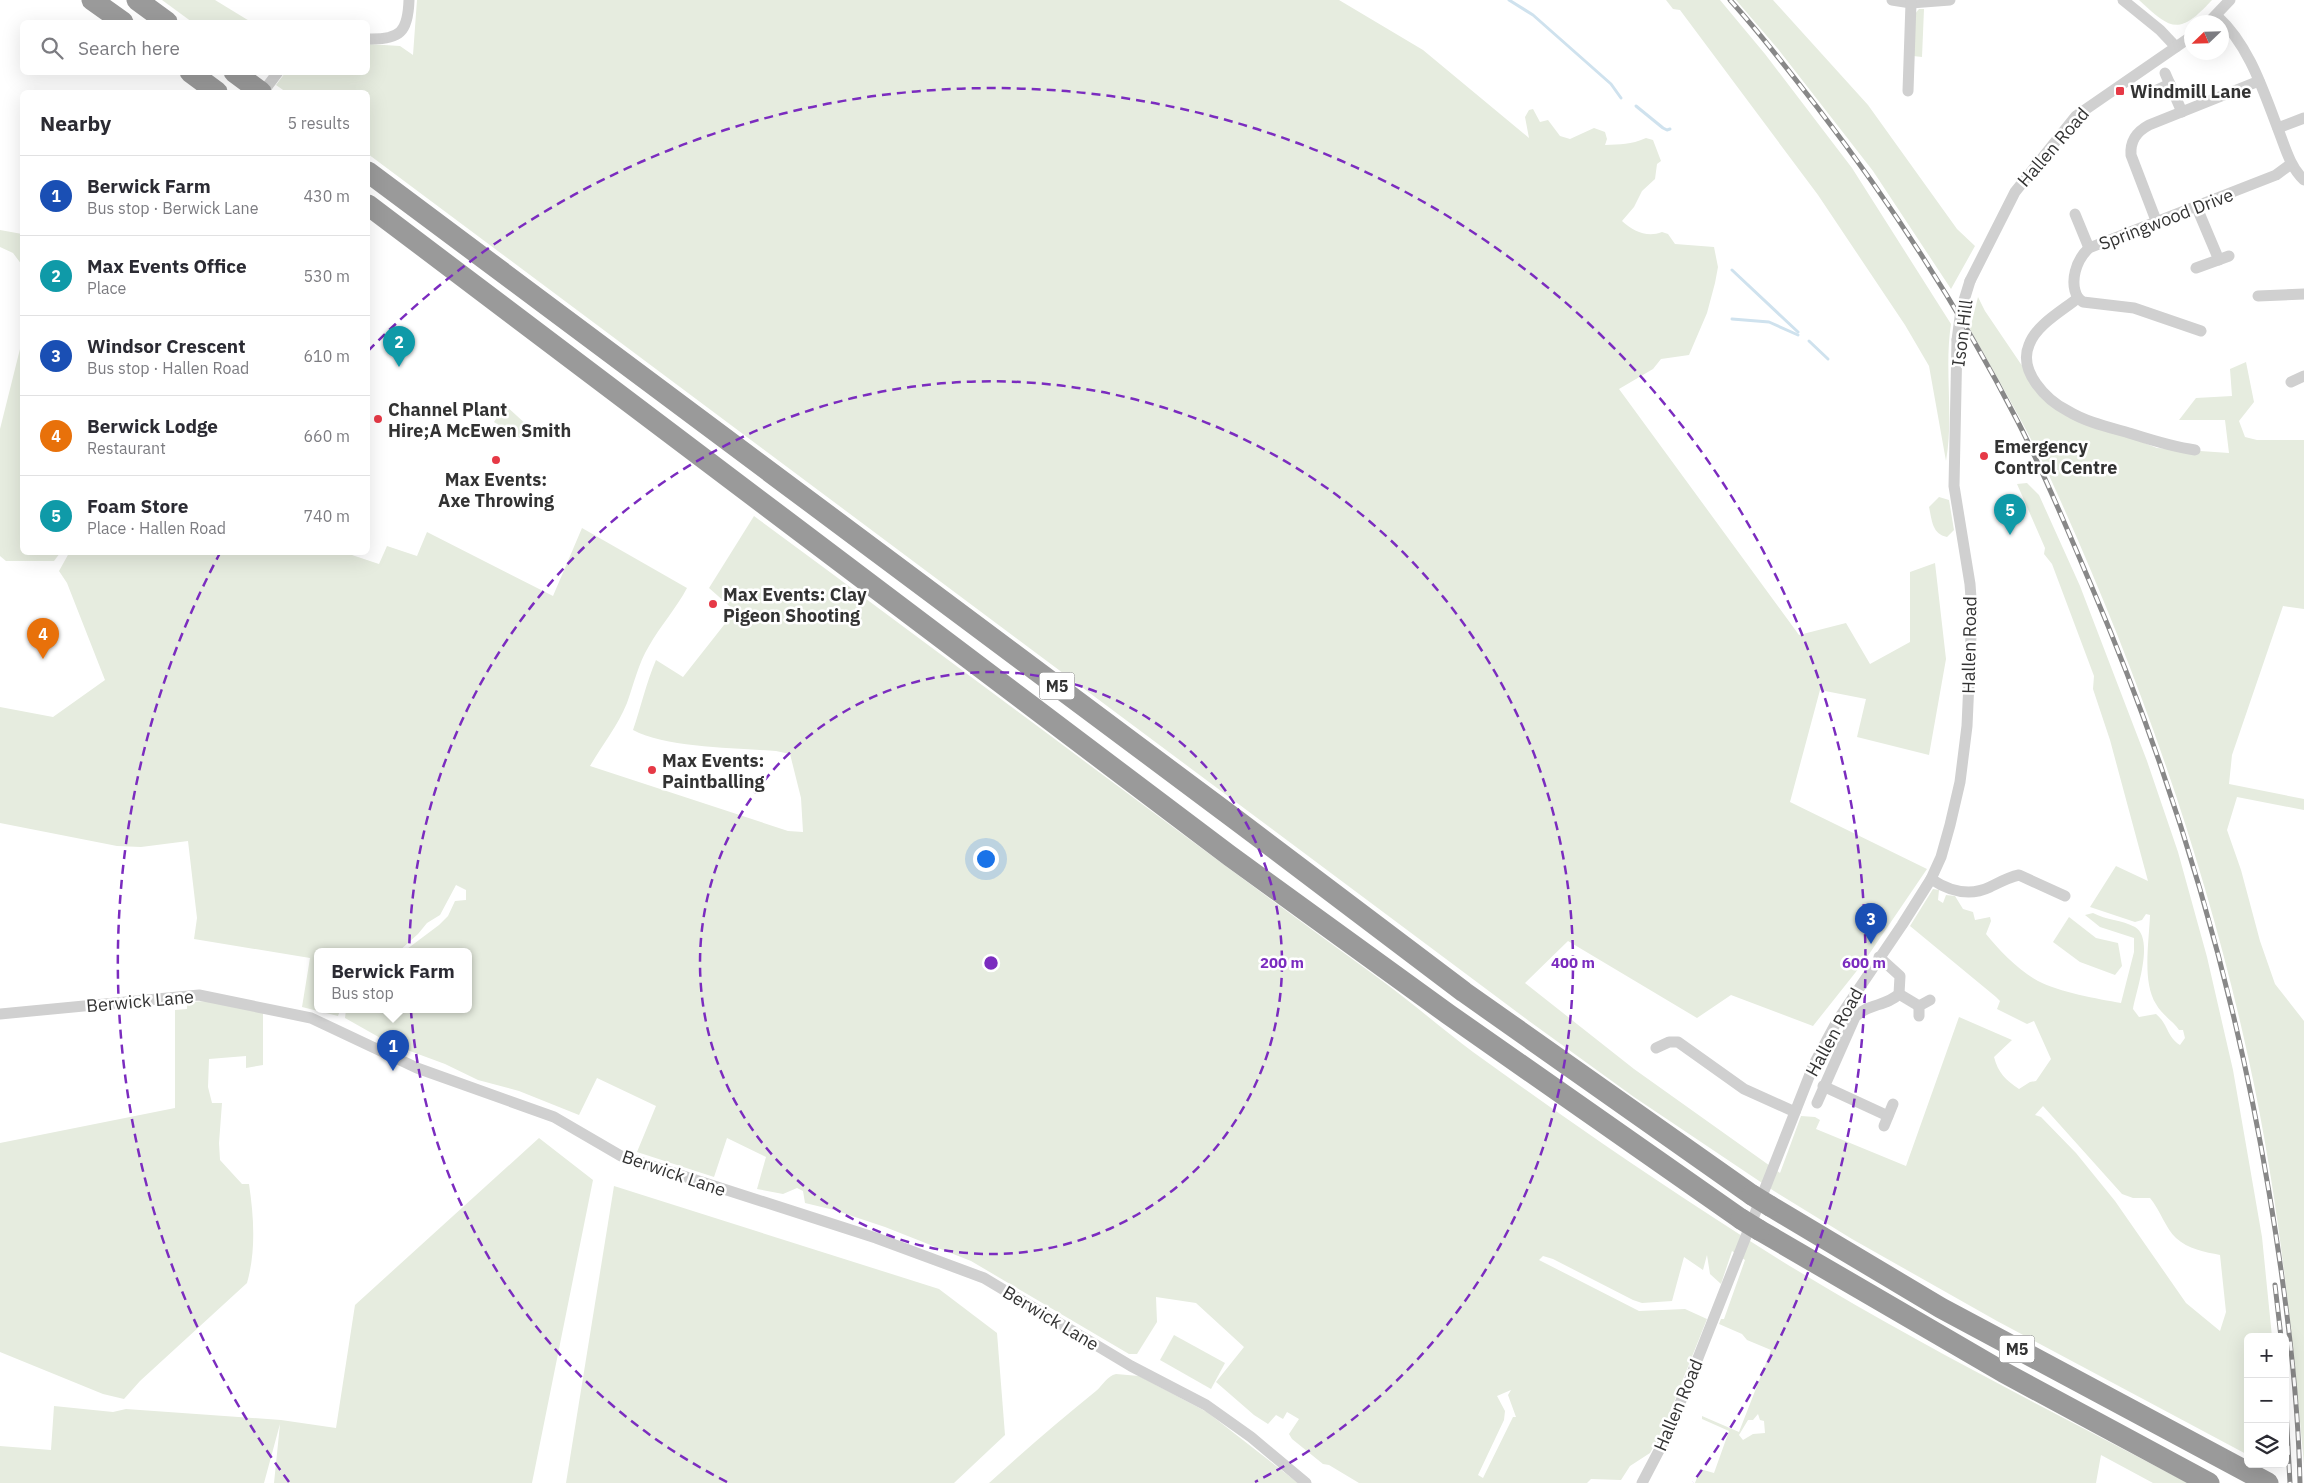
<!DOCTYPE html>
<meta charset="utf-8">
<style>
:root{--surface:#fff;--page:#f7f7f7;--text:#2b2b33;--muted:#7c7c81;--line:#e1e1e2;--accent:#0b8043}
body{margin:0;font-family:"IBM Plex Sans",sans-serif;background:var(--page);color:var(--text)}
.controls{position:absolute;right:15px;bottom:15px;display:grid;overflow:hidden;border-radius:8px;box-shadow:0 5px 20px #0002}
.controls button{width:45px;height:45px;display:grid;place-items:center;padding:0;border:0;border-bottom:1px solid var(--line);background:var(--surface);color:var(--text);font:25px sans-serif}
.compass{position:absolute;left:2184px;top:15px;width:45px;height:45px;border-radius:50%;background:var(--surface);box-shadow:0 5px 20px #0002;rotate:247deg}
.you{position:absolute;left:985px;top:858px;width:18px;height:18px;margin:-12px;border:4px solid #fff;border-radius:50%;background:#1a73e8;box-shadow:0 0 0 8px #1a73e833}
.badge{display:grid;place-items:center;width:32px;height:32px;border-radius:50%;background:var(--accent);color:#fff;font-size:16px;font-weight:700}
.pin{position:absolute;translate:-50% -41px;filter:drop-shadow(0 1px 2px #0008)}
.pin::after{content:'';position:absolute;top:26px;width:18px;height:15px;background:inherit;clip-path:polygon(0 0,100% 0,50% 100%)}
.popup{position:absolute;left:314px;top:948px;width:158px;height:65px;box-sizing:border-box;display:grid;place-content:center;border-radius:8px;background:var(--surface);filter:drop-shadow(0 1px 4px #0005);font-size:16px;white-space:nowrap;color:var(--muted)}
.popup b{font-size:19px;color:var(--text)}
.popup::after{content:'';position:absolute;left:50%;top:100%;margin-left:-10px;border:10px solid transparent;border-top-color:var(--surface)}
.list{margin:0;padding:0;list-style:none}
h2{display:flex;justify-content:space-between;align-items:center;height:65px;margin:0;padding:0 20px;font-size:21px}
h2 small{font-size:16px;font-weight:400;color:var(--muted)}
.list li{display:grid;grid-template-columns:32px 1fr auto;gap:15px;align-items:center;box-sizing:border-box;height:80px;padding:0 20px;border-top:1px solid var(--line)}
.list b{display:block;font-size:19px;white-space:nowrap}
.list p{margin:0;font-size:16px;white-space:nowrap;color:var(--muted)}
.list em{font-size:16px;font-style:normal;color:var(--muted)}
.icon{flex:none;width:28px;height:28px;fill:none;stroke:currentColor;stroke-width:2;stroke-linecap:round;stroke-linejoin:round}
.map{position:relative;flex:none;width:2304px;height:1483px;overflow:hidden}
.search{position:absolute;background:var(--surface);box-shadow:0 5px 20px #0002;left:20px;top:20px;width:350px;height:55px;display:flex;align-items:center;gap:12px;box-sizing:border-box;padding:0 18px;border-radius:8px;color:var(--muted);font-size:19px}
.panel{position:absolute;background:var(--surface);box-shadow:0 5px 20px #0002;left:20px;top:90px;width:350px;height:465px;border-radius:8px}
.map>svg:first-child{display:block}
</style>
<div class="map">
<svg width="2304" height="1483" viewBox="0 0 2304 1483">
<rect width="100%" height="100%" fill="#fff"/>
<g fill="#e6ecdf" fill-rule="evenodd">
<polygon points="162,0 215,0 251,22 192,22"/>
<path d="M417,0H1339L1423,50L1529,138L1525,117L1529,110L1533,109L1540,122L1548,120L1560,136L1570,139L1594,128L1605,132L1607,139L1605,145C1621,144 1630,145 1646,138L1653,140L1661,161L1657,164L1655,179L1642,191L1634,207L1622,221C1633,231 1647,238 1662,232L1668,234L1675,244L1714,247L1718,267L1715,283L1707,313L1689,355L1661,359L1653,369L1619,389L1799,635L1846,623L1870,664L1910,642V572L1935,563L1946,659L1929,755L1857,737L1866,699L1820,690L1790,802L1927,869L1863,963L1813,1026L1731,995L1697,1018L1568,941L1525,983L1634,1069L1780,1173L1801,1116L1815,1117L1820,1120L1816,1129L1906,1166L1959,1017L2012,1040L1994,1057C1998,1073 2006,1080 2019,1089L2030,1082L2036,1081L2051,1059L2034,1021L2027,1024L1997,1009L2000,1001L1996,997L1910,926L1933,889L1939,890L1938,900L1943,903L1946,895L1955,896L1963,909L1973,912L1975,920L1990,917L1991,921L1986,934C1999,950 2019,971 2038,981C2059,992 2098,999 2121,1003L2134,952V938L2100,927L2085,915L2093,913C2106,920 2122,920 2135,927C2155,939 2136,991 2133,1009L2139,1017L2156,1014C2169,1025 2166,1036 2180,1045L2185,1038L2183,1030H2179C2174,1022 2162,1015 2156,1004C2142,982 2149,942 2150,915L2146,914L2142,920L2135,922L2090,907L2116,866L2148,881L2110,740L2093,689L2094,676L2052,564L2044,554L2045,548L2017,484L2027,483L2039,495L2080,586L2147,761L2178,852L2207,957L2233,1070L2262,1237L2272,1337H2248V1455L1997,1321L1852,1239L1774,1191L1634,1097L1529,1021L368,154V92H286L276,85L285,73L368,72V44L400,46L413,55ZM2043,1106L2122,1194L2133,1198H2150C2160,1210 2166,1229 2176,1238C2188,1249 2205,1252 2220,1255L2226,1312L2220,1331L2186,1303L2115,1201L2076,1153L2041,1117L2035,1115Z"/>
<path d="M1666,0H1720L1765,54L1852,168L1951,324C1944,369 1954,415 1946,461L1929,366L1905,325L1818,195L1680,10L1673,9Z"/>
<polygon points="1736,0 1773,0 1868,105 1957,229 1975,246 1951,289 1873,171 1778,49"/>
<path d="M2139,0H2212C2179,36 2171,30 2139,0Z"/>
<polygon points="1919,9 1924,9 1922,57 1913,56 1914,15"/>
<polygon points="0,230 22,234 22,265 13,253 0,247"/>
<path d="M1978,297L1985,311L2031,379L2066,412L2157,448L2229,453L2225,420H2179L2196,398L2232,396L2230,369L2246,362L2254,402L2239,421L2245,437L2257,440H2304V609L2283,606L2232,755L2229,784L2304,799V810L2237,797L2227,830L2241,870L2260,941L2275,984L2304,1021V1465C2292,1329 2278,1193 2249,1061C2205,858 2134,660 2047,471C2024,423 1996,376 1970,329Z"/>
<polygon points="22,341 22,552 60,553 54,561 6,561 0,556 0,429"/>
<polygon points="505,405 528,426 520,438 494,422"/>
<path d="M1939,497L1949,500L1954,530L1947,537C1932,534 1932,520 1929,507Z"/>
<path d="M754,516C962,669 1168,825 1377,977C1410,1001 1441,1028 1473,1052C1560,1115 1648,1176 1739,1234C1883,1327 2036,1403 2188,1483H2153L2101,1455L2096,1483H1695L1700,1469L1714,1473L1729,1431L1702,1419V1416L1739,1432L1771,1350L1747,1340L1742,1334L1719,1324L1721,1319H1724L1745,1260L1732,1251L1721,1284L1710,1274L1707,1255L1703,1270L1684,1257L1672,1301L1642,1303L1633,1300L1553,1259L1543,1256L1539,1260L1639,1311L1685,1309L1707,1319L1664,1427L1650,1453L1630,1466L1621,1480L1591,1479L1587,1483H1359L1329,1465L1323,1464L1292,1439L1289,1434L1299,1419L1287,1412L1283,1419L1276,1415L1268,1424L1254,1415L1216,1382L1244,1347L1196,1303L1156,1297L1157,1322L1137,1354H1129L971,1261L885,1227L834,1210L805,1203L803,1191L797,1188L783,1194L757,1189L766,1157L727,1138L714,1177L637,1152L656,1106L597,1078L579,1115L519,1091L478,1080L445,1064L391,1044L345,1018L346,1010H468V952H403L439,925L448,916L455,901L466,900V890L456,885L440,915L427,923L418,934L398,952H318V1010H340L338,1016L302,1007L310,958L194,939L197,918L188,841L141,847L117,846L0,823V707L53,717L105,680L67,583L59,571L69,553L343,552L379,564L387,546L417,556L427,532L553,596L582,528L687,588C676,609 660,626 649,646C638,664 634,684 627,703C617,727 603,744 590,766L788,831L803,832L801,798L790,754L776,751C737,748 667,748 633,730C641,707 646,683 656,660L683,677L735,611L709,588ZM1511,1390L1508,1395L1516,1417H1513L1483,1478L1478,1475L1504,1420L1505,1411L1497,1396ZM1758,1414L1760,1420L1764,1421L1765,1433L1753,1434L1743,1440L1739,1435L1748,1420H1753Z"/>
<polygon points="2069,917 2096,938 2118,943 2122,966 2115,975 2080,962 2053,942"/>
<path d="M209,1001L263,1011V1065L246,1068V1056L209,1059L208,1087L212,1103H222L219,1143L220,1160L242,1184H249C254,1218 256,1251 247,1283L140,1381L124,1399L103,1394L0,1352V1143L175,1108V1010L187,1009V1002Z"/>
<polygon points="539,1138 593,1180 532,1483 274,1483 280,1424 264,1483 0,1483 0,1446 51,1450 54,1406 113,1412 126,1409 281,1420 336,1428 355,1305"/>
<polygon points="614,1186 939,1289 997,1333 1005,1435 954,1483 566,1483"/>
<polygon points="1174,1335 1225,1363 1211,1389 1160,1360"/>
<path d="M1116,1374L1139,1376L1207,1412L1298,1483H989C1024,1451 1059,1421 1096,1391C1103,1385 1107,1376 1116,1374Z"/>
</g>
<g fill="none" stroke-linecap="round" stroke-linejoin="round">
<g stroke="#cfe2ee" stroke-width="3">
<polyline points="1509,0 1533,15 1611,84 1621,98"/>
<polyline points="1636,106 1663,128 1667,130 1670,129"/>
<polyline points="1732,270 1798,332"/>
<polyline points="1732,319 1769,322 1798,335"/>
<polyline points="1809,341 1828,359"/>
</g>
<g stroke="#d0d0d0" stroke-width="11">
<polyline points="1892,0 1911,3 1950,0"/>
<polyline points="2123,0 2160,30 2176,47"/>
<path d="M2217,16C2249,45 2263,90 2278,129C2285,147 2290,167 2304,180"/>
<polyline points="2209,22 2230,0"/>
<path d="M368,39C400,40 408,32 409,0"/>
<polyline points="2165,73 2182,112"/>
<polyline points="2157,90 2170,84"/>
<polyline points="1908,91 1911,3"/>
<polyline points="263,92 278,72"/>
<polyline points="2278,128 2304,118"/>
<polyline points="2197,208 2219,260"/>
<polyline points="2075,214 2089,248"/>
<path d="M2157,223L2131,155C2130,141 2136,132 2149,125L2259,81"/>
<polyline points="2196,268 2229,256"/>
<polyline points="1970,281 2015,192 2076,116 2192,36"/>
<polyline points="2258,296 2304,294"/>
<path d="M2078,298C2062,311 2036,325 2029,345C2018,371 2046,400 2068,411C2086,422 2108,427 2129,433C2151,440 2172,447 2195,450"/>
<path d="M2078,298C2069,282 2076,260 2089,248L2276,175L2291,164"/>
<polyline points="2078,298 2083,302 2134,308 2201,331"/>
<polyline points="2291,382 2304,376"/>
<path d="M1931,879C1949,891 1969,897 1990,887C2000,882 2009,877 2019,875L2065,896"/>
<polyline points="1899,994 1919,1006"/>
<polyline points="0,1014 199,995 311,1018 417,1068 554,1117 621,1156 876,1238 984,1278 1131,1366 1206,1405 1251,1437 1306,1483"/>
<polyline points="1919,1016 1919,1006 1930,1000"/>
<polyline points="1656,1048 1669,1042 1678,1042 1744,1089 1795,1112"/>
<polyline points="1823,1086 1888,1116"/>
<path d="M1817,1103L1855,1017C1867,1004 1887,1006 1899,994L1900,976L1879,957"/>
<polyline points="1884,1126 1893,1104"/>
<polyline points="1642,1483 1665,1439 1683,1396 1814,1064 1837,1021 1902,925 1931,879 1941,857 1950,825 1960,782 1967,726 1972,613 1970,584 1954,486 1957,340"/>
</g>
<g stroke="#9a9a9a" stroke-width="21">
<polyline points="92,0 123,22"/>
<polyline points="137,0 167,22"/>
<polyline points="190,72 217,92"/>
<polyline points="234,72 261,92"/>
<polyline points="368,172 1239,822 1464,992 1752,1195"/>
<polyline points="368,205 1230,856 1448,1014 1741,1219"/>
<polyline points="1770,1206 1941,1308 2268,1483"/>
<polyline points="1759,1230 2003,1372 2209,1483"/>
</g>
<defs>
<g id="rail">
<path d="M1730,0C1761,34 1789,71 1817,107C1893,206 1961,311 2018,422C2045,475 2068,531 2091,585C2175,782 2234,981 2269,1192C2285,1288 2298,1386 2300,1483"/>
<polyline points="2275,1285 2281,1337"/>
<polyline points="2285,1392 2290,1483"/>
</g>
</defs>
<use href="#rail" stroke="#888" stroke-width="5"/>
<use href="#rail" stroke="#fff" stroke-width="3" stroke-dasharray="9" stroke-linecap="butt"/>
<polyline stroke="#d0d0d0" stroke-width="11" points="1957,340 1961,310 1970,281"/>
<g stroke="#9a9a9a" stroke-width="21">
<polyline points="1752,1195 1770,1206"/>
<polyline points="1741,1219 1759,1230"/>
</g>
</g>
<g fill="none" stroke="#7b2cbf" stroke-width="2.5" stroke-dasharray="9 6">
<circle cx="991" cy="963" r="291"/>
<path d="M727 1482A582 582 0 1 1 1255 1482"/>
<path d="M289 1482A873 873 0 0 1 220 553M368 351A873 873 0 0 1 1693 1482"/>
</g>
<g fill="#e63946" stroke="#fff" stroke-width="2">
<rect x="2115" y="86" width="10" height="10" rx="2.5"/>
<circle cx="378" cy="419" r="5"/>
<circle cx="1984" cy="456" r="5"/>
<circle cx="496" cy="460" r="5"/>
<circle cx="713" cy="604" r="5"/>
<circle cx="652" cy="770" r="5"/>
</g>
<g text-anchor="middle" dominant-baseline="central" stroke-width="5" stroke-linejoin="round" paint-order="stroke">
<g fill="#fff" stroke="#707070" stroke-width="1">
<rect x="1039.5" y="672.5" width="35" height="27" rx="4"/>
<rect x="1999.5" y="1335.5" width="35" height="27" rx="4"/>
</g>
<g font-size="16" font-weight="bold" fill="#333">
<text x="1057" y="686">M5</text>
<text x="2017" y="1349">M5</text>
</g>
<g font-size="18" font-weight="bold" fill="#333" stroke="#fff" text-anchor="start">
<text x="2130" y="91">Windmill Lane</text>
<text x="388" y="409">Channel Plant<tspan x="388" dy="21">Hire;A McEwen Smith</tspan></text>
<text x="1994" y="446">Emergency<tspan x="1994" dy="21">Control Centre</tspan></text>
<text x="496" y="479" text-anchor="middle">Max Events:<tspan x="496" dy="21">Axe Throwing</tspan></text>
<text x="723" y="594">Max Events: Clay<tspan x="723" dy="21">Pigeon Shooting</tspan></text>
<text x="662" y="760">Max Events:<tspan x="662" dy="21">Paintballing</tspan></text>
</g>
<g font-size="18" fill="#333" stroke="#fff">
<text transform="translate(2053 147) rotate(-49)">Hallen Road</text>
<text transform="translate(2166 219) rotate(-21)">Springwood Drive</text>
<text transform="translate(1962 333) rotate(-83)">Ison Hill</text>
<text transform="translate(1969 645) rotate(-89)">Hallen Road</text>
<text transform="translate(140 1001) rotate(-5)">Berwick Lane</text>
<text transform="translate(1834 1032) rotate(-61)">Hallen Road</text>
<text transform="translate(674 1173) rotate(19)">Berwick Lane</text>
<text transform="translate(1051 1318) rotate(31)">Berwick Lane</text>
<text transform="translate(1678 1405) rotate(-67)">Hallen Road</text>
</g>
</g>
<circle cx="991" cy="963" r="8" fill="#7b2cbf" stroke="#fff" stroke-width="2.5"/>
<g font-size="15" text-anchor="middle" font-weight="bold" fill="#7b2cbf" stroke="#fff" stroke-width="5" stroke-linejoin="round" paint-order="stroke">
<text x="1282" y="968">200 m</text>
<text x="1573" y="968">400 m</text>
<text x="1864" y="968">600 m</text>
</g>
</svg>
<div class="controls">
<button>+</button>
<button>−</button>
<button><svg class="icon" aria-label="layers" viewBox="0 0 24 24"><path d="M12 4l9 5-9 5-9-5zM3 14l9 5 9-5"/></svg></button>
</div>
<svg class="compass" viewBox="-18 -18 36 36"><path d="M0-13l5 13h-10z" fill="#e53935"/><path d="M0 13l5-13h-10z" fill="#7c7c81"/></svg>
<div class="you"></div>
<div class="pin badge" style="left:393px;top:1071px;background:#1a4fb4">1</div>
<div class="popup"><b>Berwick Farm</b>Bus stop</div>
<div class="pin badge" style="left:399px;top:367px;background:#0f9aa8">2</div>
<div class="pin badge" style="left:1871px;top:944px;background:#1a4fb4">3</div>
<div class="pin badge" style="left:43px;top:659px;background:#e8710a">4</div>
<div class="pin badge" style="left:2010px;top:535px;background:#0f9aa8">5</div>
<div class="search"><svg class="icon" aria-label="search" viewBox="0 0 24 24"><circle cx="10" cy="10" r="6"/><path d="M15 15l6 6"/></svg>Search here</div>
<section class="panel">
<h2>Nearby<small>5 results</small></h2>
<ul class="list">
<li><span class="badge" style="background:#1a4fb4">1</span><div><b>Berwick Farm</b><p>Bus stop · Berwick Lane</p></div><em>430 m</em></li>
<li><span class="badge" style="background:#0f9aa8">2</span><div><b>Max Events Office</b><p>Place</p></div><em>530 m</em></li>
<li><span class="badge" style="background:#1a4fb4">3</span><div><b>Windsor Crescent</b><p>Bus stop · Hallen Road</p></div><em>610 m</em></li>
<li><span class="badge" style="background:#e8710a">4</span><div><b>Berwick Lodge</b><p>Restaurant</p></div><em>660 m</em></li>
<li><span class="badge" style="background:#0f9aa8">5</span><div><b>Foam Store</b><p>Place · Hallen Road</p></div><em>740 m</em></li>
</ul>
</section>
</div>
